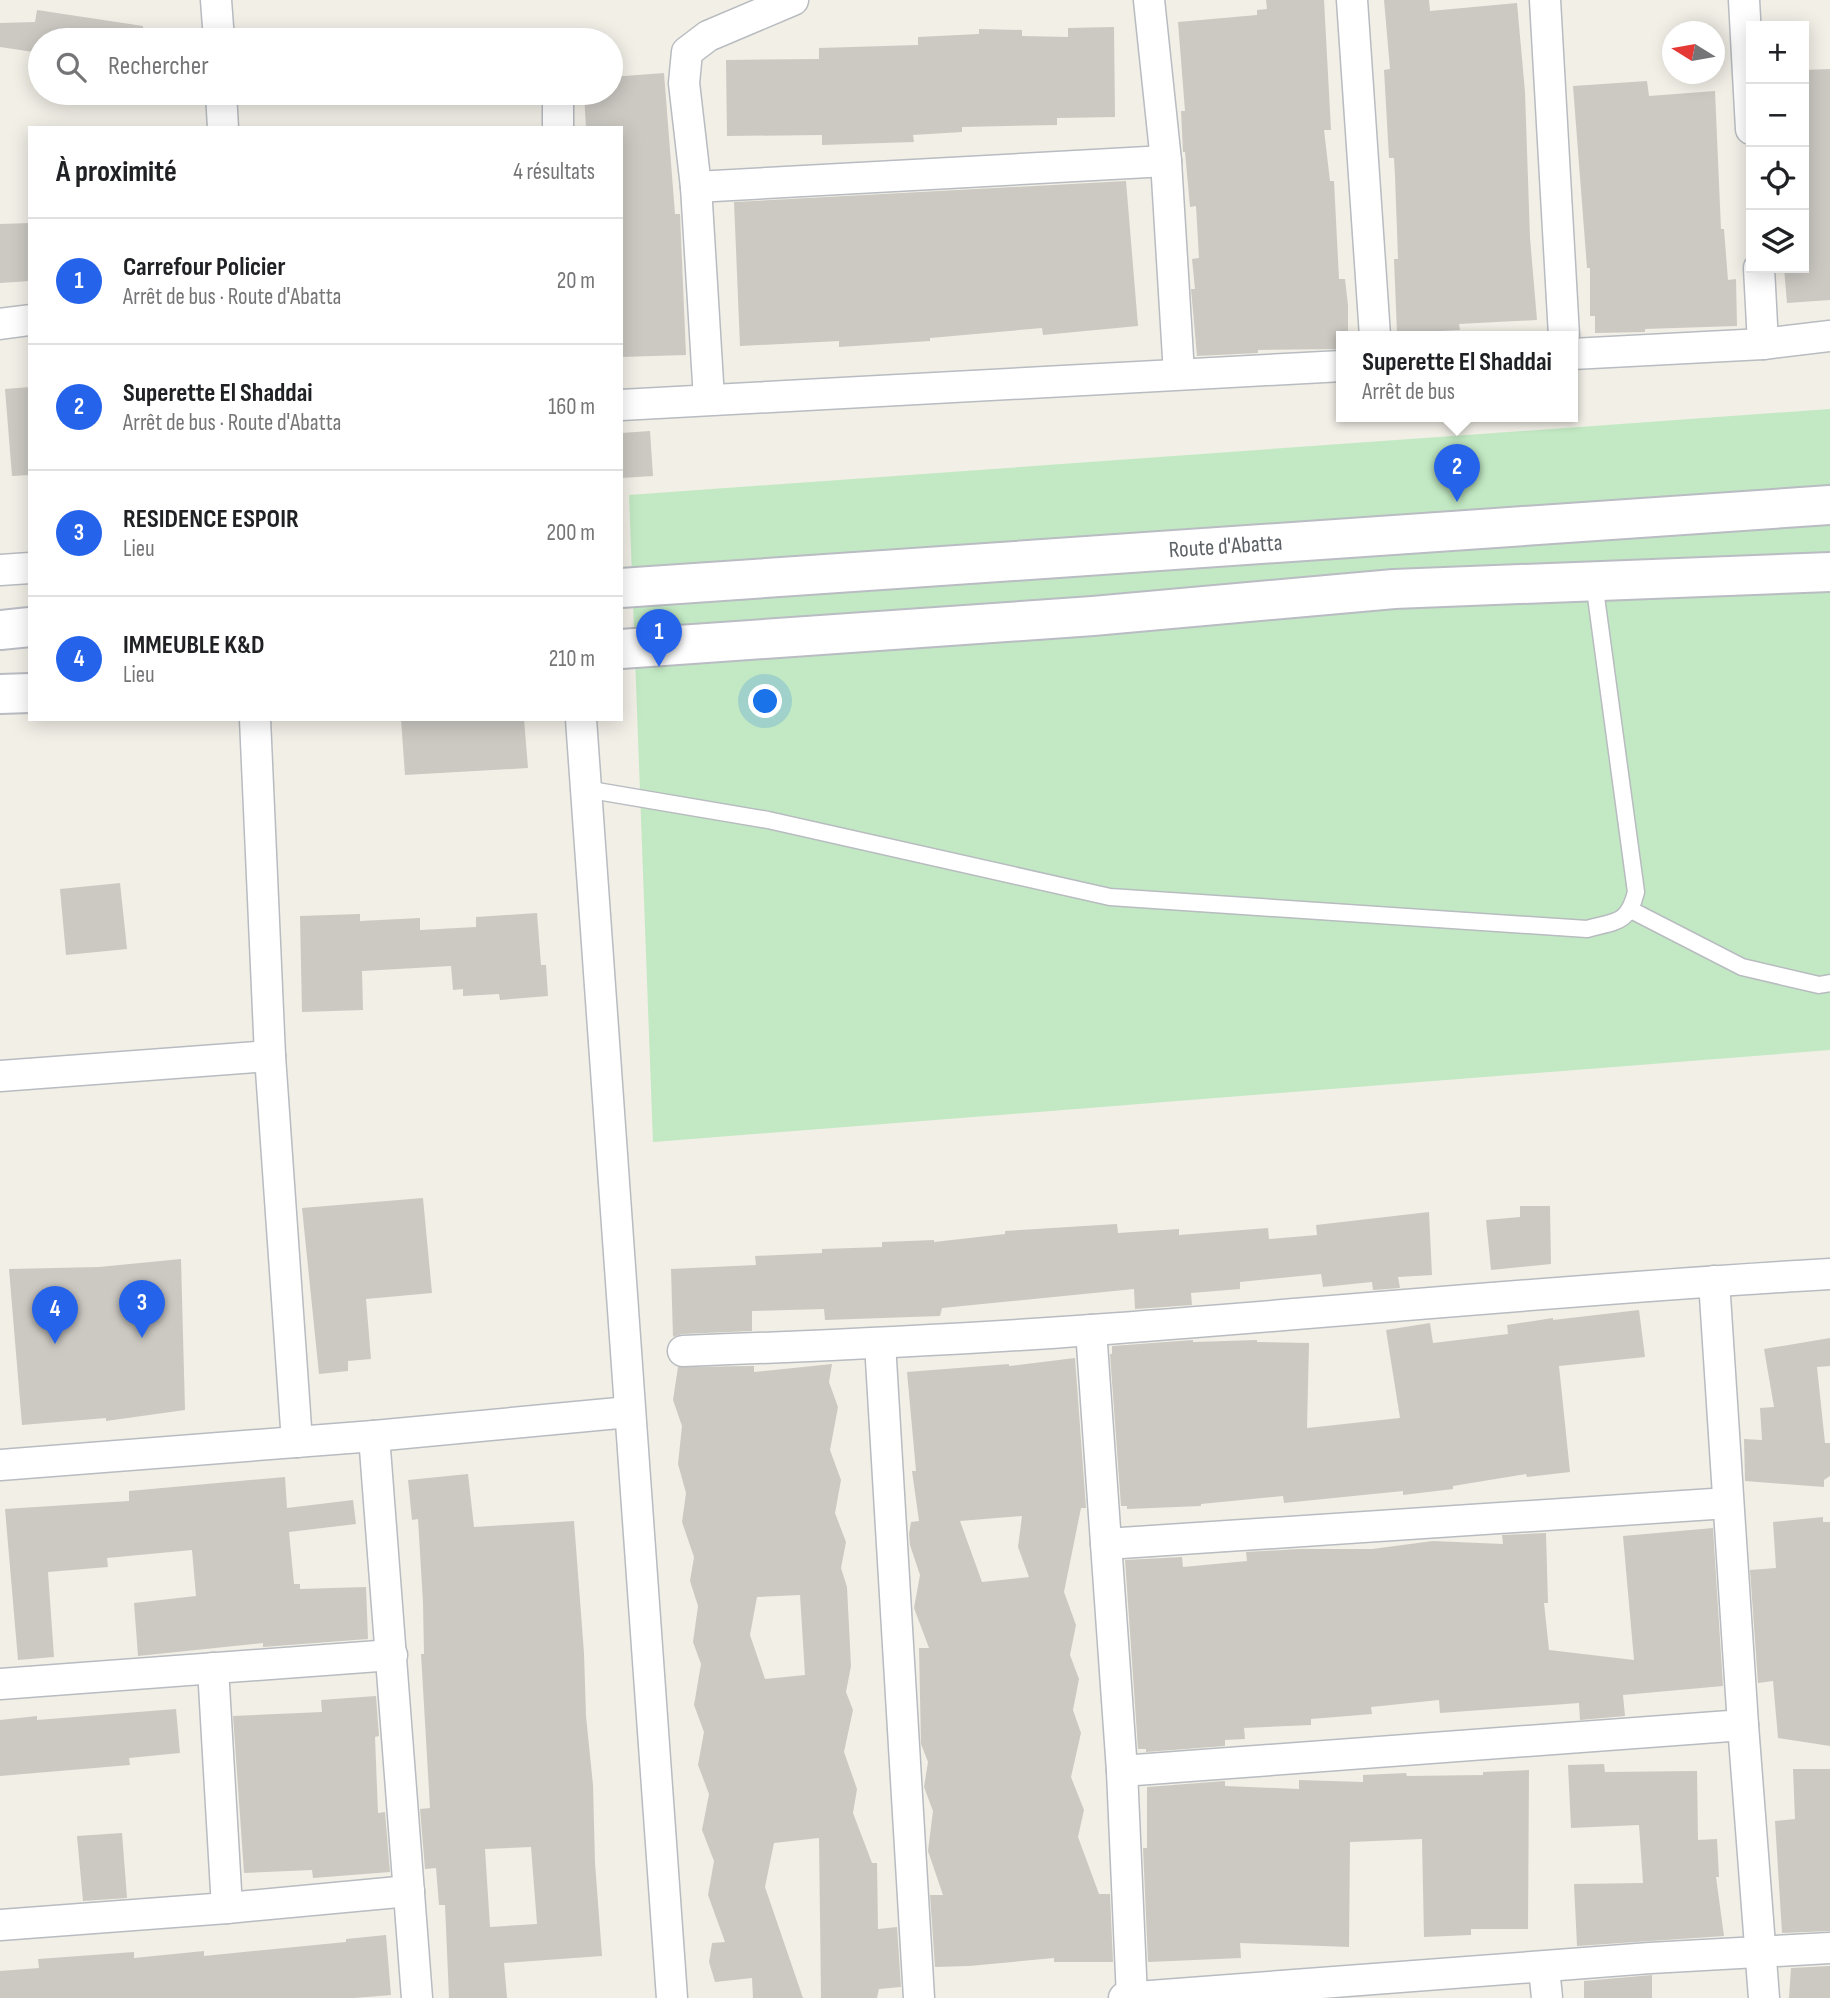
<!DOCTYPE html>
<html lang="fr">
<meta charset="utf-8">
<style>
:root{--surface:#fff;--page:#f6f6f6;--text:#202124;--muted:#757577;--line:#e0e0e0;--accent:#2563eb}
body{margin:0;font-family:"Sofia Sans Condensed",sans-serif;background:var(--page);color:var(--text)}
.controls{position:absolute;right:21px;top:21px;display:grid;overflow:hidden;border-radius:0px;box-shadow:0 4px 18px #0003}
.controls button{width:63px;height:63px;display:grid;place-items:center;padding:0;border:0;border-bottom:2px solid var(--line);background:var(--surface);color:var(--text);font:35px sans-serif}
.compass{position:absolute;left:1662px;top:21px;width:63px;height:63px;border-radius:50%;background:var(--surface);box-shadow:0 4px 18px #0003;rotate:281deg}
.you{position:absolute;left:766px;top:702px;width:24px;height:24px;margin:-18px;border:5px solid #fff;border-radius:50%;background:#1a73e8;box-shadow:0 0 0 10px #1a73e833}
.badge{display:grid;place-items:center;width:46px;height:46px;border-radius:50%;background:var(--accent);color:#fff;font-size:23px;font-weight:700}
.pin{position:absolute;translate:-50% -58px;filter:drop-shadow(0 2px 4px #0008)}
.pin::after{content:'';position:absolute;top:37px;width:24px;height:21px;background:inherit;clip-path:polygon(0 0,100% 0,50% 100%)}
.popup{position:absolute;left:1336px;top:331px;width:242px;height:91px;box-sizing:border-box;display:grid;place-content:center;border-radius:0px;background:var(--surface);filter:drop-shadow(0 2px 5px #0005);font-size:23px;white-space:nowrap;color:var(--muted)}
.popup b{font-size:26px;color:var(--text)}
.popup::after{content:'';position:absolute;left:50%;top:100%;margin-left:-14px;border:14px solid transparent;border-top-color:var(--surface)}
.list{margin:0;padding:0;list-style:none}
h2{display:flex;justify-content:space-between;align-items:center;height:91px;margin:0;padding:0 28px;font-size:30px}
h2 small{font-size:23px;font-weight:400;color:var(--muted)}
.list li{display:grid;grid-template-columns:46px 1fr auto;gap:21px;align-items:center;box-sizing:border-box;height:126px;padding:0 28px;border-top:2px solid var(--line)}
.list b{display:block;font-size:26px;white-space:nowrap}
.list p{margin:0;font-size:23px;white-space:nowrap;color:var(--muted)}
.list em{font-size:23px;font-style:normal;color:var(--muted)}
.icon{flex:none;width:38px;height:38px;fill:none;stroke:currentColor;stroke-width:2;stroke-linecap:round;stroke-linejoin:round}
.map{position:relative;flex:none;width:1830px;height:1998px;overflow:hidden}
.search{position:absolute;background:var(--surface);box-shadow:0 4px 18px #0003;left:28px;top:28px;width:595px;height:77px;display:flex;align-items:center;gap:18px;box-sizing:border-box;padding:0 24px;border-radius:38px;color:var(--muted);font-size:26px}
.panel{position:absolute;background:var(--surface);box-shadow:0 4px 18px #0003;left:28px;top:126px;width:595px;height:595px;border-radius:0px}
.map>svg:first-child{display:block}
</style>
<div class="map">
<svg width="1830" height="1998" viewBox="0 0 1830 1998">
<rect width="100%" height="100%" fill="#f1efe6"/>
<polygon fill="#c2e9c3" points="1830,409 1830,1050 653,1142 629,495"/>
<g fill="#ccc9c3" fill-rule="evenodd">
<polygon points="1266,0 1324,0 1331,130 1324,130 1330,181 1334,181 1339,279 1345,279 1348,305 1348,336 1341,336 1341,349 1258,350 1258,353 1197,356 1191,289 1195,289 1192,259 1199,258 1196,206 1190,207 1185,152 1183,152 1181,111 1185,111 1178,22 1257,15 1257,10 1267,9"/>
<polygon points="1384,0 1429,0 1430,11 1517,3 1525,92 1530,238 1537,320 1459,324 1460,330 1397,333 1394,259 1398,259 1395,176 1394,158 1389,158 1384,70 1390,69"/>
<polygon points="37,10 143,26 142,40 40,40 40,53 0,47 0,23 35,22"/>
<polygon points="1114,27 1115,117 1057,118 1057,125 962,127 962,132 913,135 914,142 822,145 822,135 727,136 726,60 819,59 819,48 918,45 918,37 979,34 979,29 1022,30 1022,36 1068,37 1068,28"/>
<polygon points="1830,69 1830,300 1787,303 1784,268 1804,268 1804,70"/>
<polygon points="664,73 675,214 680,214 686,355 621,357 621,128 586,128 584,93 611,93 611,77"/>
<polygon points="1647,81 1649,96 1715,91 1721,229 1724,229 1728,280 1736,279 1737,326 1645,329 1645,332 1595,333 1595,316 1590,316 1590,268 1587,268 1573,86"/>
<polygon points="1126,181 1138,326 1043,335 1042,328 930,338 930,341 839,347 839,341 740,346 734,202"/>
<polygon points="30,223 30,281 0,283 0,224"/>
<polygon points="30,387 30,475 12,476 5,389"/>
<polygon points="650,431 653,476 621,478 621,433"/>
<polygon points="401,719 524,719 528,768 405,775"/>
<polygon points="120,883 127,949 66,955 60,889"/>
<polygon points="537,913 541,965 546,965 548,996 500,1000 499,994 463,996 463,989 453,990 451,966 362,971 363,1010 302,1012 300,916 360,914 360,921 420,918 420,930 476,927 476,917"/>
<polygon points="423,1198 432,1293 366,1299 371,1359 348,1361 348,1371 319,1374 302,1208"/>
<polygon points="1520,1206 1550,1206 1551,1264 1491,1270 1486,1220 1520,1217"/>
<polygon points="1429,1212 1432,1275 1398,1277 1400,1288 1373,1290 1372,1282 1323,1287 1321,1274 1240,1282 1240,1289 1191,1293 1192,1305 1135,1309 1134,1289 942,1308 940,1316 825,1320 824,1309 752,1311 752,1331 682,1334 673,1337 671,1269 756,1265 755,1256 822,1253 822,1249 882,1247 882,1242 934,1240 934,1242 1005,1234 1005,1231 1117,1224 1118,1233 1179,1229 1179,1235 1268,1228 1269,1239 1317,1235 1316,1225"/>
<polygon points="181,1259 185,1410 106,1421 106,1418 22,1425 9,1269 99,1267"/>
<polygon points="1639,1310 1645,1357 1559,1366 1570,1472 1527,1477 1526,1474 1453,1486 1453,1489 1403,1495 1403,1491 1284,1503 1283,1496 1201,1504 1201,1506 1127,1509 1127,1506 1121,1506 1110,1354 1112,1354 1112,1346 1193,1340 1193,1342 1257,1340 1257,1342 1309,1343 1307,1428 1400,1418 1386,1330 1430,1323 1433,1343 1508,1334 1507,1325 1553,1318 1553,1320"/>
<polygon points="1830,1338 1830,1366 1817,1367 1825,1443 1830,1443 1830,1476 1824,1480 1824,1487 1745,1481 1744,1439 1762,1440 1760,1408 1774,1407 1764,1349"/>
<path d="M1075,1358L1086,1508H1081L1064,1592L1076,1625L1070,1655L1079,1679L1073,1710L1081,1733L1071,1777L1084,1810L1078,1837L1099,1894H1110L1113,1962H1054V1958L969,1966L935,1967L930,1895H943L928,1851L933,1811L924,1787L928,1762L921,1744L919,1648H929L914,1608L920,1575L910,1545L909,1534L911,1522L919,1521L912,1471H916L907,1372L1009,1364V1366ZM1022,1516L1018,1547L1029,1577L982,1582L960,1521Z"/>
<path d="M832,1364L829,1382L838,1407L830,1450L841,1480L835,1513L846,1542L841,1568L847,1587L851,1666L846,1692L853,1710L844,1752L857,1789L853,1813L872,1863H877L878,1929L897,1927L901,1987L879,1989L877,1998H821L819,1838L774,1843L765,1887L803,1998H753L752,1978L715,1982L709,1962L712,1943L725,1942L708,1895L714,1861L702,1830L709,1794L698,1765L704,1732L694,1705L701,1664L693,1642L698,1606L690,1581L694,1557L682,1522L686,1493L678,1464L682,1426L673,1400L678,1367L754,1366V1372ZM800,1595L805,1675L765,1679L750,1635L757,1597Z"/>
<path d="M468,1474L474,1527L574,1521L584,1653L586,1716L593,1785L595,1863L602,1956L504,1963L507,1998H449L445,1905H439L436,1868L425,1869L420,1809L430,1808L421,1654H424L423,1603L418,1519L412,1520L408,1480ZM531,1847L537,1924L490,1927L485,1849Z"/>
<polygon points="285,1477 287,1508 353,1500 356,1524 289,1532 294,1584 300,1584 300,1589 366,1587 368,1639 263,1647 263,1643 138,1656 134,1603 196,1596 192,1550 107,1558 108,1567 48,1572 54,1657 18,1660 5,1509 129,1501 129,1491"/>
<polygon points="1823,1517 1823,1522 1830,1522 1830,1746 1778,1738 1773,1681 1758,1683 1750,1570 1776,1568 1773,1522"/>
<polygon points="1713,1528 1723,1686 1623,1695 1625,1716 1580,1720 1579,1703 1440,1713 1439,1700 1371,1707 1372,1714 1311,1719 1311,1725 1244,1728 1245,1739 1225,1740 1225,1746 1146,1752 1146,1749 1138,1749 1125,1560 1182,1557 1183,1567 1247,1561 1246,1552 1299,1549 1372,1549 1433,1541 1503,1544 1502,1535 1546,1533 1548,1603 1544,1603 1549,1650 1634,1660 1623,1536"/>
<polygon points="376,1696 379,1736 375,1737 378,1813 385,1812 390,1872 313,1878 312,1870 244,1873 233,1716 322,1712 321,1700"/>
<polygon points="176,1709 180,1753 129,1758 130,1765 0,1776 0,1720 37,1716 37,1720"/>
<polygon points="1604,1764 1605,1772 1697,1771 1698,1840 1717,1839 1719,1877 1716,1877 1724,1936 1577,1946 1574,1884 1643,1883 1639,1825 1571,1828 1568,1765"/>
<polygon points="1793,1769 1830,1769 1830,1931 1782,1933 1775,1821 1795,1819"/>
<polygon points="1529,1770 1528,1929 1471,1929 1471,1935 1424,1937 1422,1839 1350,1842 1349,1947 1240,1943 1241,1958 1148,1962 1143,1848 1147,1848 1147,1787 1225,1781 1225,1786 1299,1789 1299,1780 1363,1782 1363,1775 1406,1773 1407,1776 1483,1775 1483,1772"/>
<polygon points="122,1833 127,1898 83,1901 77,1836"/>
<polygon points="386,1935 391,1995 355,1998 0,1998 0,1971 39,1968 38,1959 134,1952 134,1958 204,1951 204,1956 346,1942 346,1939"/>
<polygon points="1830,1966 1830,1998 1789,1998 1791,1968"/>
<polygon points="1652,1975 1652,1998 1584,1998 1584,1981"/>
</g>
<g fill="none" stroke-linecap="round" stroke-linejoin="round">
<defs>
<g id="lane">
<path d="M585,789L768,820L1110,897L1587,929C1616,921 1628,924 1636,892L1594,582"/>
<polyline points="1631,910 1742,967 1819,985 1830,983"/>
</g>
<g id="street">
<polyline points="216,0 219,40"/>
<polyline points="1149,0 1166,161 1179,374"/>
<polyline points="1352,0 1375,336"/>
<polyline points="1545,0 1564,336"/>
<polyline points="1744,0 1751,129"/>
<polyline points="221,93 223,128"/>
<polyline points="558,93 558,128"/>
<polyline points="696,187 1166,161"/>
<polyline points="1759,268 1763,344"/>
<polyline points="0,324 30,320"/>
<polyline points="1572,354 1763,344 1830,336"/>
<polyline points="709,399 696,187 684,83 687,52 708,36 793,0"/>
<polyline points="621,405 1342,366"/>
<polyline points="0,570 30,568"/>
<polyline points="255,719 270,1056 297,1442"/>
<polyline points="581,719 672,1998"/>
<polyline points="0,1076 270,1056"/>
<polyline points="1714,1281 1743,1725 1764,1998"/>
<polyline points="1091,1330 1122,1771 1132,1998"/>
<polyline points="880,1343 919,1998"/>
<path d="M683,1351C819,1346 956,1340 1092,1330C1338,1312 1584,1288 1830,1274"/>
<polyline points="374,1436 417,1998"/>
<polyline points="0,1465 374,1436 629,1412"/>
<polyline points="1106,1544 1728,1503"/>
<polyline points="213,1668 227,1908"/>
<polyline points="0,1684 392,1655"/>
<polyline points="1122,1771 1743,1725"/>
<polyline points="0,1925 227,1908 409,1891"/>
<polyline points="1544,1968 1547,1998"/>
<polyline points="1124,1998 1650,1958 1830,1948"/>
</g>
<g id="secondary">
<path id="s1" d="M621,588L1830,505"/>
<polyline points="0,630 30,627"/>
<polyline points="621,649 1093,616 1394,589 1830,572"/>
<polyline points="0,694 30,693"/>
</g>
</defs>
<use href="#lane" stroke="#b8bcc0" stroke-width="19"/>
<use href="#street" stroke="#b8bcc0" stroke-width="33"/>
<use href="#secondary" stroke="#b9bcc2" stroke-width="42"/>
<use href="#lane" stroke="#fff" stroke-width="16"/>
<use href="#street" stroke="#fff" stroke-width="30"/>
<use href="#secondary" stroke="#fff" stroke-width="38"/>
</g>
<g text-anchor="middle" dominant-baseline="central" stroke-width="5" stroke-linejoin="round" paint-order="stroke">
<g font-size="23" fill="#5d6267" stroke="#fff">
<text stroke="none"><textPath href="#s1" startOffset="606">Route d'Abatta</textPath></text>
</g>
</g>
</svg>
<div class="controls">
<button>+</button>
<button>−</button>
<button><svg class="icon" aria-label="locate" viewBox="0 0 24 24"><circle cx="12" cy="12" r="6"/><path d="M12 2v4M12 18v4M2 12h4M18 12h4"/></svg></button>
<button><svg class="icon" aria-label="layers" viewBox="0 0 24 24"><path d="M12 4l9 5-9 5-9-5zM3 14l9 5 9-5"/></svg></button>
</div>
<svg class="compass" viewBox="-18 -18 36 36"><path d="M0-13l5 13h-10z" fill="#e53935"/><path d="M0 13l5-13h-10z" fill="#757577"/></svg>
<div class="you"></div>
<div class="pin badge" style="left:659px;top:667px">1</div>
<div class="pin badge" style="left:1457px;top:502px">2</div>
<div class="popup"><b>Superette El Shaddai</b>Arrêt de bus</div>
<div class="pin badge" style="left:142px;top:1338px">3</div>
<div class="pin badge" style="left:55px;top:1344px">4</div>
<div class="search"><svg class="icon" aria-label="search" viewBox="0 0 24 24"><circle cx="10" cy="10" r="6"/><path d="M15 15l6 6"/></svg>Rechercher</div>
<section class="panel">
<h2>À proximité<small>4 résultats</small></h2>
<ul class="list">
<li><span class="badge">1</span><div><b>Carrefour Policier</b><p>Arrêt de bus · Route d'Abatta</p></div><em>20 m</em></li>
<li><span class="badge">2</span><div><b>Superette El Shaddai</b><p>Arrêt de bus · Route d'Abatta</p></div><em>160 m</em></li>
<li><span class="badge">3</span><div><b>RESIDENCE ESPOIR</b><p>Lieu</p></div><em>200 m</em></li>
<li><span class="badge">4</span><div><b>IMMEUBLE K&amp;D</b><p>Lieu</p></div><em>210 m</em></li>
</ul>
</section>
</div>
